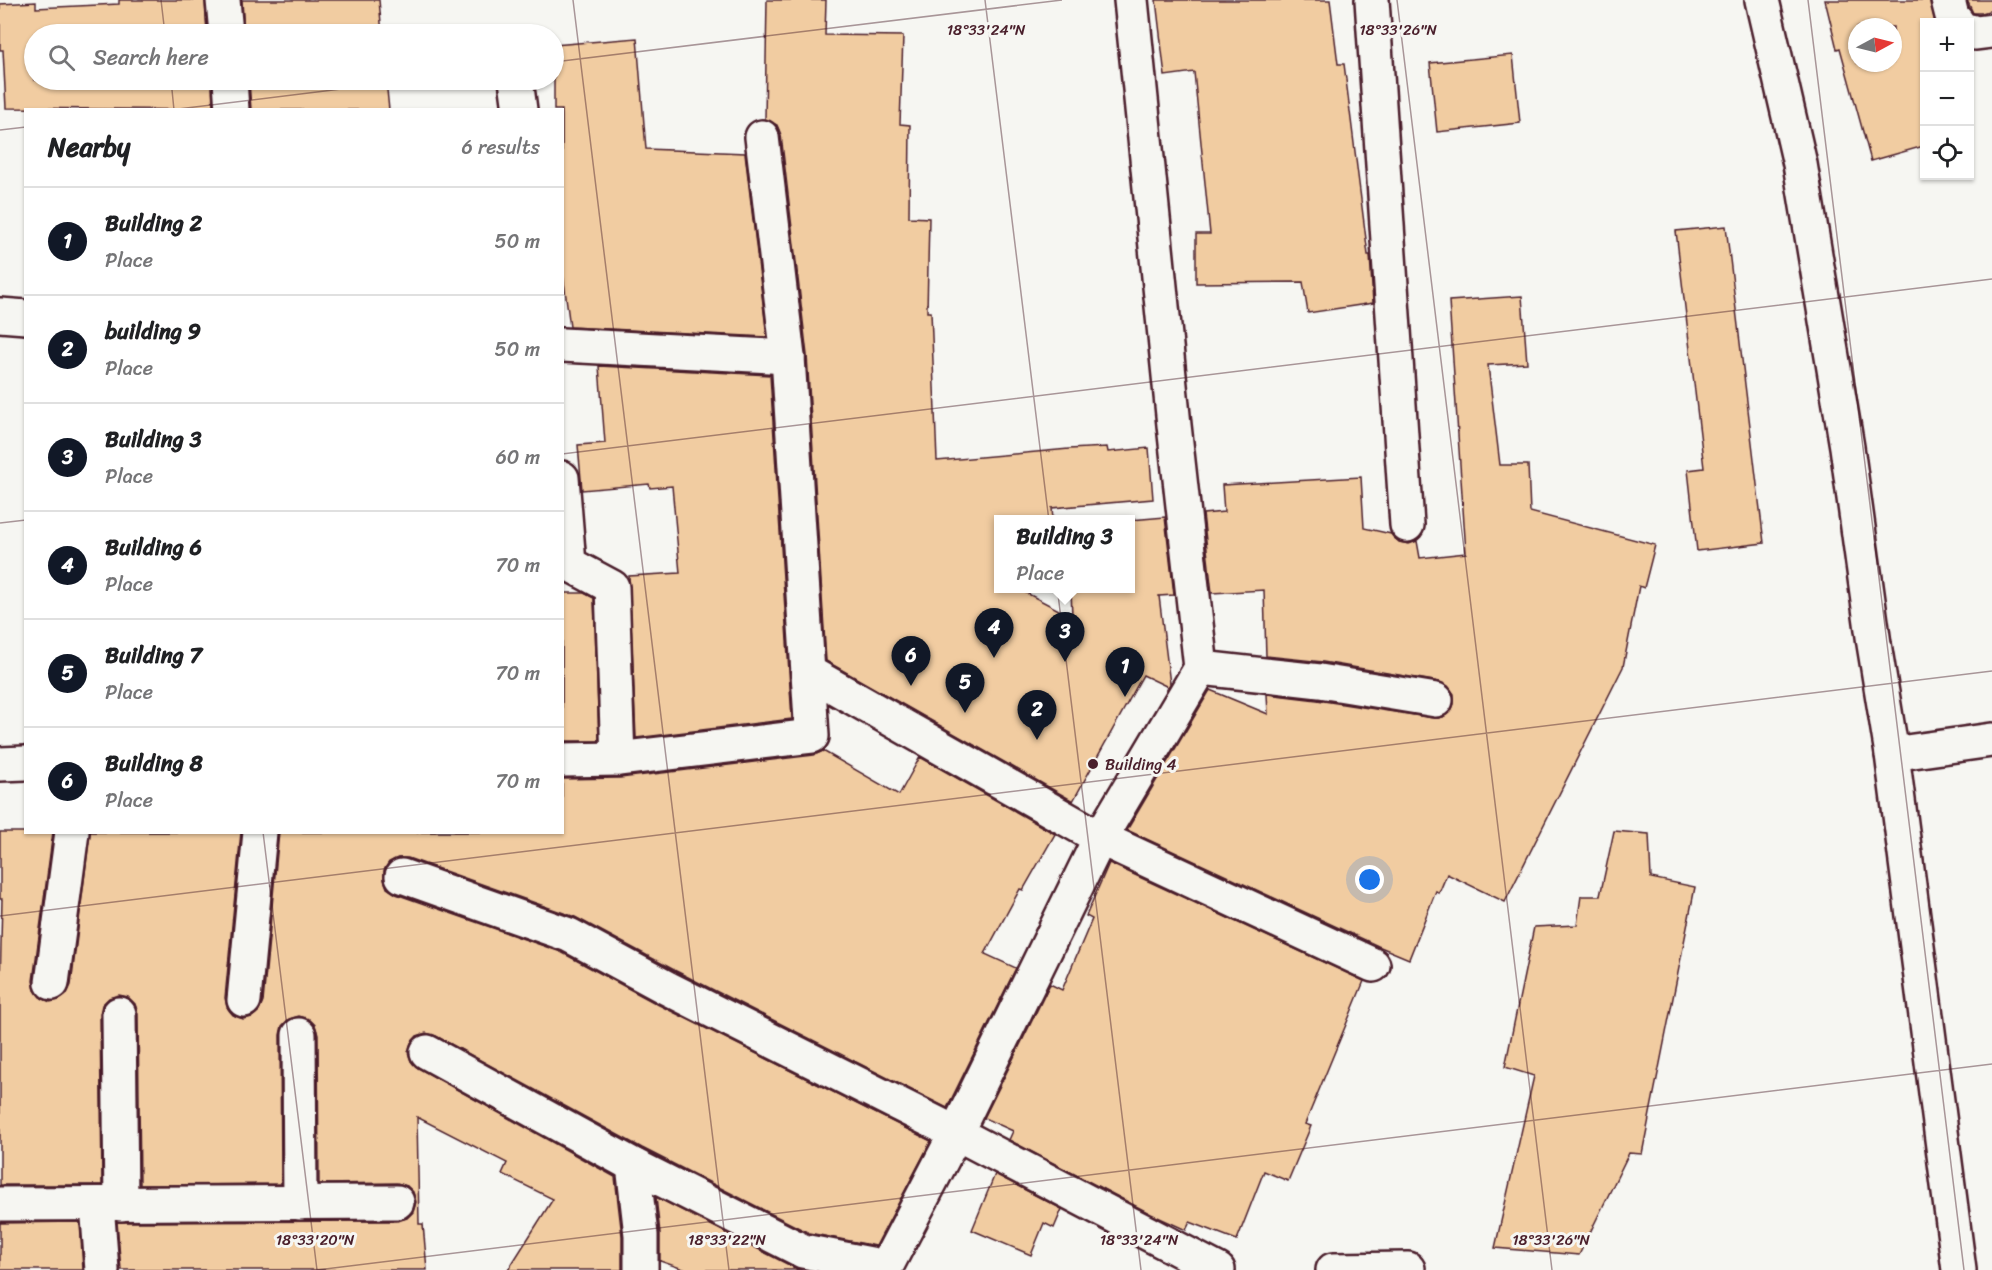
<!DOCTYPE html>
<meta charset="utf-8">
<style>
:root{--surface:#fff;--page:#f6f6f6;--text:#202124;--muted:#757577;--line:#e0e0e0;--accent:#111827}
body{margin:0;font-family:Sriracha,sans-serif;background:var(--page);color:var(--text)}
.controls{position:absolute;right:18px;top:18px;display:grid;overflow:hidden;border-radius:0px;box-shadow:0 2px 4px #0004}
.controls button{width:54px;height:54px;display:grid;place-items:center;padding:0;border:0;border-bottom:2px solid var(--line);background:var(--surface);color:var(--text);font:30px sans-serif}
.compass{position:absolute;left:1848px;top:18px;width:54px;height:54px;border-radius:50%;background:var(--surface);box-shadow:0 2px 4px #0004;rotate:83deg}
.you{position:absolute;left:1370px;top:880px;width:21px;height:21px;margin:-15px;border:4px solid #fff;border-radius:50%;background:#1a73e8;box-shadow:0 0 0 9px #1a73e833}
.badge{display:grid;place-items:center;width:39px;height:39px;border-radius:50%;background:var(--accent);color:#fff;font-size:20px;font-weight:700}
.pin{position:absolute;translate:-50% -50px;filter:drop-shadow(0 2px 3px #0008)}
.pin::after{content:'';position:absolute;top:32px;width:21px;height:18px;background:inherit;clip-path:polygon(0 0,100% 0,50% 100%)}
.popup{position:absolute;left:994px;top:515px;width:141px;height:78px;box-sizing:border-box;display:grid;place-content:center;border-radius:0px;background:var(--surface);filter:drop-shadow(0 2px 4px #0005);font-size:20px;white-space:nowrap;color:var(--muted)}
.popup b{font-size:22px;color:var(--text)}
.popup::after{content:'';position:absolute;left:50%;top:100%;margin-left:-12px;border:12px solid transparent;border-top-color:var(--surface)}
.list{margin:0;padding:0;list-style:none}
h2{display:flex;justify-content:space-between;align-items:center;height:78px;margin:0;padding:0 24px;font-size:26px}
h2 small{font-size:20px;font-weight:400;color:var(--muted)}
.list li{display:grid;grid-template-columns:39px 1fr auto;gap:18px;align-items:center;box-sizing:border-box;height:108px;padding:0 24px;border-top:2px solid var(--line)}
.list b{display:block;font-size:22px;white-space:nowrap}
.list p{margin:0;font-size:20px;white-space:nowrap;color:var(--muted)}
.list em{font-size:20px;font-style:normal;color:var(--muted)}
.icon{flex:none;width:33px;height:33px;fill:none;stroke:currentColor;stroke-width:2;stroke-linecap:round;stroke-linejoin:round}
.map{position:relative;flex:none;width:1992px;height:1270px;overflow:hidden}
.search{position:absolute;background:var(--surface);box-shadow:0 2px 4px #0004;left:24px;top:24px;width:540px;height:66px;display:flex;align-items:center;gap:15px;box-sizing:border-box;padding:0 21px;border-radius:33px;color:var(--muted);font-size:22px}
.panel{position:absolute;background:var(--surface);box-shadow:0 2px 4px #0004;left:24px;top:108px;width:540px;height:726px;border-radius:0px}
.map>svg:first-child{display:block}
</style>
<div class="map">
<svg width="1992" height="1270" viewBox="0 0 1992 1270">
<rect width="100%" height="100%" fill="#f6f6f2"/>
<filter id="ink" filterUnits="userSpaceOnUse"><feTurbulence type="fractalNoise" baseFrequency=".0167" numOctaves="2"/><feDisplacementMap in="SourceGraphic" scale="12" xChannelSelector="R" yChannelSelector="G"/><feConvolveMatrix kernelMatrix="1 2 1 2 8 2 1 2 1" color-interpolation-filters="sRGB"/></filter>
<g filter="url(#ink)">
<g fill="#f1cca1" stroke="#4a1f2b" stroke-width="1.5" fill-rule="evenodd">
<polygon points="119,0 205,0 207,34 34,34 34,80 212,80 213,110 6,108 3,50 0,50 0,4 36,2 36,8 119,4"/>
<polygon points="242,0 379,0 382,34 244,34"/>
<polygon points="767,0 826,0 825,35 903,36 900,124 910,125 909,217 929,218 927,312 931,312 937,461 1069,449 1107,447 1108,452 1149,448 1153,499 1052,508 1053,519 999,519 999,588 1017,588 1072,617 1071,588 1131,588 1131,520 1165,517 1174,595 1159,596 1170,684 1168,687 1143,675 1073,801 826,661 807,355 781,135 777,125 765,119"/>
<polygon points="1156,0 1330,0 1338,64 1344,64 1368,255 1370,255 1373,303 1308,313 1303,282 1196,283 1196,234 1210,234 1194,72 1165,76"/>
<path d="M1825,0H1930L1935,22H1924V146L1871,161L1840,48L1837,49ZM1857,27H1893V63H1857Z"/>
<polygon points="1967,0 1992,0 1992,10 1982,13 1973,13"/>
<polygon points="637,38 646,149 745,153 767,337 570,327 562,267 562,110 554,110 554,45"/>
<polygon points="1513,55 1520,123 1437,132 1430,63"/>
<polygon points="249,80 386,80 389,110 251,110"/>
<polygon points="1726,226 1764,543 1697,551 1688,470 1704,468 1676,231"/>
<polygon points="1522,296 1527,363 1488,365 1500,465 1528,465 1530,512 1655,545 1644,588 1639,586 1623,667 1505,902 1447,874 1439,893 1436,891 1409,959 1378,946 1127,830 1210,690 1268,714 1267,694 1317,700 1433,718 1443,717 1451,711 1454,704 1454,694 1448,686 1440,682 1323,662 1266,656 1264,590 1212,593 1203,514 1224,512 1222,485 1361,477 1364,528 1391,534 1399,542 1409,544 1417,541 1420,558 1466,553 1449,301"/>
<polygon points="599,366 770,375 792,719 636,738 629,576 680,573 672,486 650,488 649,484 582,490 578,445 605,443"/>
<polygon points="562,593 584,593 594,598 599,741 562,741"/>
<polygon points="823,751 899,795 920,757 1055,834 1023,890 1020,889 985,954 1016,968 947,1108 676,971 575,917 408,858 398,858 389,862 384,870 384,879 387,888 396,894 561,952 659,1005 931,1141 876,1246 809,1233 642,1148 436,1036 426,1033 417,1036 411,1043 408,1052 411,1061 418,1068 615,1177 622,1236 622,1270 508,1270 553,1199 502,1174 507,1163 417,1117 419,1224 423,1224 427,1270 121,1270 117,1222 397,1221 407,1218 413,1212 416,1202 413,1192 407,1186 397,1183 319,1184 318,1035 315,1025 309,1019 299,1016 289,1019 282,1026 280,1035 281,1184 140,1185 138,1014 135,1004 128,997 119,995 109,998 102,1005 100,1014 102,1185 0,1185 0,986 2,899 0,899 0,832 53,832 33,981 35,990 40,997 50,1002 59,1000 66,995 71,985 90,832 241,832 225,998 227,1007 233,1015 243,1019 252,1017 259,1011 263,1002 279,832 562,832 562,779 620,778 814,755"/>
<polygon points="1614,831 1649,834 1651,878 1695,887 1642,1154 1629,1153 1579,1255 1495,1248 1534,1076 1505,1067 1534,927 1577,925 1581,896 1600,896"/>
<polygon points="1109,863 1364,981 1305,1124 1311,1126 1288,1181 1264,1171 1237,1240 1190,1222 1186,1230 1151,1214 1009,1140 1013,1131 984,1118 1050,984 1062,990 1092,919 1086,916"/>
<polygon points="995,1174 1062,1209 1054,1228 1044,1223 1031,1255 972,1230"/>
<polygon points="656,1197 795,1268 802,1270 686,1270 660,1261 660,1233"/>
<polygon points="80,1222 83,1270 0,1270 0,1223"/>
</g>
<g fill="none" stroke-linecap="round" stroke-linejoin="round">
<defs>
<g id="minor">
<polyline points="223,0 226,34"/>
<polyline points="1372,0 1407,525"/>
<polyline points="1762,0 1800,164 1847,447 1874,644 1892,754 1959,1270"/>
<polyline points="1948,0 1952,16 1957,22"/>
<polyline points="1970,31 1976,33 1992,31"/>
<polyline points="230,80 232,110"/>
<polyline points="516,80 520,110"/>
<polyline points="0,315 26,317"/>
<polyline points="562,345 788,357"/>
<polyline points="562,478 569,564 612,587 618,759"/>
<polyline points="1201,668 1320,681 1436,700"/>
<polyline points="808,672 1100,838 1373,965"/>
<polyline points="1892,754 1992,740"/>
<polyline points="562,760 618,759 812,736 788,357 762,137"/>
<polyline points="0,764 26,763"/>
<polyline points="402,876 569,935 667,988 956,1133 1218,1270"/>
<polyline points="52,983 72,832"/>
<polyline points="244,1000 260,832"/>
<polyline points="119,1014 121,1204"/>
<polyline points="299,1035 300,1203"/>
<polyline points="427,1052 633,1165 803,1251 886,1267 956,1133 1100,838 1201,668 1174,425 1131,0"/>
<polyline points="633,1165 641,1235 641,1270"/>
<polyline points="0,1204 397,1202"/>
<polyline points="97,1204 102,1270"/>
<polyline points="1333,1270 1408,1269"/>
</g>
</defs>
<use href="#minor" stroke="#4a1f2b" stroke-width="38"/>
<use href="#minor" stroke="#f6f6f2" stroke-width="33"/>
</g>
</g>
<path fill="none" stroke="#4a1f2b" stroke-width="1.5" stroke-opacity="0.45" d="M161,0L165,34M573,0L729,1270M985,0L1141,1270M1397,0L1552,1270M1808,0L1964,1270M554,62L1062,0M171,80L174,110M170,110L414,80M0,130L26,127M562,454L1992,279M0,523L26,520M263,832L317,1270M0,916L1992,671M317,1270L1992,1064"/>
<circle fill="#4a1f2b" stroke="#f6f6f2" stroke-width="2" cx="1093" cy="764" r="6"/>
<g text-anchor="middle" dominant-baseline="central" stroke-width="6" stroke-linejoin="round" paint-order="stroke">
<g font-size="16" fill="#4a1f2b" stroke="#f6f6f2" text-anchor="start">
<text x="1105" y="764">Building 4</text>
</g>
</g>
<g font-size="15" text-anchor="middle" fill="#4a1f2b" stroke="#f6f6f2" stroke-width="6" stroke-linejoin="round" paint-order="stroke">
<text x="986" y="35">18°33'24"N</text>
<text x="1398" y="35">18°33'26"N</text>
<text x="315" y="1245">18°33'20"N</text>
<text x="727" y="1245">18°33'22"N</text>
<text x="1139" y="1245">18°33'24"N</text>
<text x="1551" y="1245">18°33'26"N</text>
</g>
</svg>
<div class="controls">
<button>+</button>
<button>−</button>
<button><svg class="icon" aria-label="locate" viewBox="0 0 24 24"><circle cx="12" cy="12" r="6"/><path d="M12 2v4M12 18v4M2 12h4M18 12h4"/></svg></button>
</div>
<svg class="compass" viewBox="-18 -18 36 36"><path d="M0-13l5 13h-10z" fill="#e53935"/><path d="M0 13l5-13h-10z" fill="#757577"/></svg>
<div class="you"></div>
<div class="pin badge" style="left:1125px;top:697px">1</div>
<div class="pin badge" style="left:1037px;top:740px">2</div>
<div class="pin badge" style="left:1065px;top:662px">3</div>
<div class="popup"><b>Building 3</b>Place</div>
<div class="pin badge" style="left:994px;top:658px">4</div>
<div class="pin badge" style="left:965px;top:713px">5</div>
<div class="pin badge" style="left:911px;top:686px">6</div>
<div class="search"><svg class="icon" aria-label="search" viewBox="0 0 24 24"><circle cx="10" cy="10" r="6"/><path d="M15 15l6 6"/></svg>Search here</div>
<section class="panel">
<h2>Nearby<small>6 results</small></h2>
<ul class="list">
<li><span class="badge">1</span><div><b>Building 2</b><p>Place</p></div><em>50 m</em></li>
<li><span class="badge">2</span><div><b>building 9</b><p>Place</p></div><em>50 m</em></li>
<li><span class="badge">3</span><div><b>Building 3</b><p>Place</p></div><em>60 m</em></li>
<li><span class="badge">4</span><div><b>Building 6</b><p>Place</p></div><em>70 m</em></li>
<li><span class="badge">5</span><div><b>Building 7</b><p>Place</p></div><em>70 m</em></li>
<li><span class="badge">6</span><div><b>Building 8</b><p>Place</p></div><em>70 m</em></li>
</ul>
</section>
</div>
